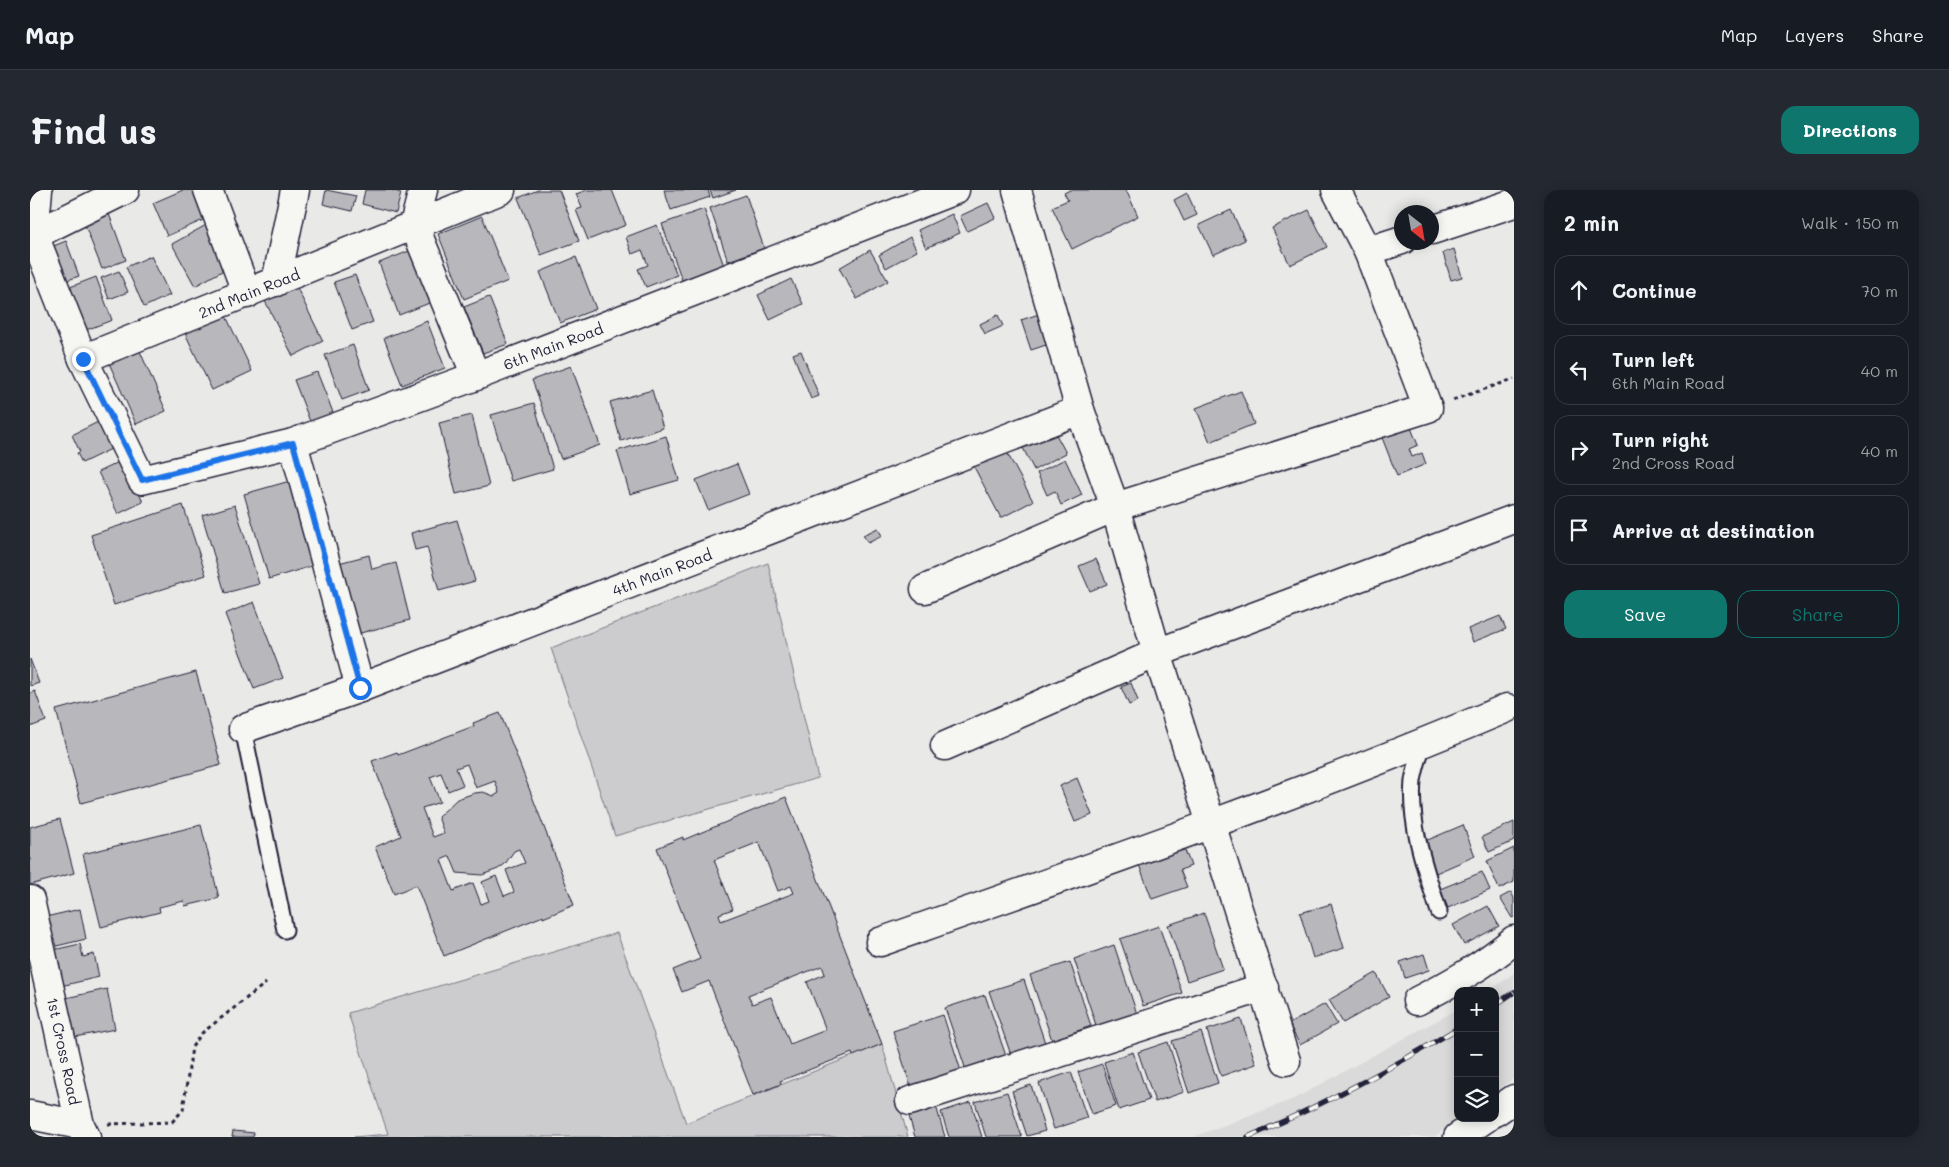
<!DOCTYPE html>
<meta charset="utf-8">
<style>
:root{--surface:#171b24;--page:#242831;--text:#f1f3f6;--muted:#9ea1a6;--line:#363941;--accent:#0f766e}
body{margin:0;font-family:Mali,sans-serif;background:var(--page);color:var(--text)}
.controls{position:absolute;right:15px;bottom:15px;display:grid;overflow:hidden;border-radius:10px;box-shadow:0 2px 12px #0003}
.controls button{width:45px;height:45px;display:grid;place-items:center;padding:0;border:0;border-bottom:1px solid var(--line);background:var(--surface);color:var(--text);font:25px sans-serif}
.compass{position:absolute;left:1364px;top:15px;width:45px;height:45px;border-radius:50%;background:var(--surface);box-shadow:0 2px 12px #0003;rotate:149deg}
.stop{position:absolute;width:15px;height:15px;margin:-11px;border:4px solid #1a73e8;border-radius:50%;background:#fff}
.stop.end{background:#1a73e8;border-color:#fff;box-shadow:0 1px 5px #0008}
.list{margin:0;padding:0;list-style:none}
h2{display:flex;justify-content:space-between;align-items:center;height:65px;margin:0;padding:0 20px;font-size:21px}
h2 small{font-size:16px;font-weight:400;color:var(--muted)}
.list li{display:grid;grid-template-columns:32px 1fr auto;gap:15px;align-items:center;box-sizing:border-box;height:70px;margin:0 10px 10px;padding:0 10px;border:1px solid var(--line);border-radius:15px}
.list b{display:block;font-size:19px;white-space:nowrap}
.list p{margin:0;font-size:16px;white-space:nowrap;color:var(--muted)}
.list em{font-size:16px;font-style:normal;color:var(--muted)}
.actions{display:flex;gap:10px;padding:15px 20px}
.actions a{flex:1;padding:11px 0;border:1px solid var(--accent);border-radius:15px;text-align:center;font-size:18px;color:var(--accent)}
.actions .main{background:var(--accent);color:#fff}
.icon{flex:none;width:28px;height:28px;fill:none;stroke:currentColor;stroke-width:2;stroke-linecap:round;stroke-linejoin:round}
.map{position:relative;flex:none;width:1484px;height:947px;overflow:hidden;border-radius:15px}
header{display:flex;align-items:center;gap:30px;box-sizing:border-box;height:70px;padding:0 25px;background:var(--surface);border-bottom:1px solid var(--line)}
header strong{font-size:24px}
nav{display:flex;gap:28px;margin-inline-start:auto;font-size:18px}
.intro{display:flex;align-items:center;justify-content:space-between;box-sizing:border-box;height:120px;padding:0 30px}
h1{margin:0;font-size:35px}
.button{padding:12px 22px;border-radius:15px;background:var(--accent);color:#fff;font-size:18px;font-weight:700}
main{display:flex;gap:30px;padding:0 30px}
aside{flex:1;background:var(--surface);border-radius:15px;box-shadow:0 2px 12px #0003}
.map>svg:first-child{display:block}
</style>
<header>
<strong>Map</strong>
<nav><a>Map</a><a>Layers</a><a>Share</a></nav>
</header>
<div class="intro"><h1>Find us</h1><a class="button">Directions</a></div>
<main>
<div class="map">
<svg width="1484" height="947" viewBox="0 0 1484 947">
<rect width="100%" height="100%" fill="#e9e9e7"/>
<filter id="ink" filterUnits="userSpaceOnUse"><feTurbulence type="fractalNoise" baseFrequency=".02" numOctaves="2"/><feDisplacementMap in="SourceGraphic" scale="10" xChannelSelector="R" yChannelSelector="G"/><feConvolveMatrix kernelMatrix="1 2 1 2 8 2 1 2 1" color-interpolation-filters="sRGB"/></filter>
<g filter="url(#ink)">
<g fill="#dadada">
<polygon points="1484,783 1484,888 1465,902 1465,801 1459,801"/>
<polygon points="1428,819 1429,928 1404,947 1163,947 1264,909"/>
</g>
<g fill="#ccccce" stroke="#777784">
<polygon points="738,373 788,588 585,646 521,458"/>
<polygon points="587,743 656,933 852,854 878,947 324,947 358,944 318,823"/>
</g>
<g fill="#b8b8bc" stroke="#22223b" fill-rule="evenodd">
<polygon points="153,0 168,0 180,27 137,46 123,13"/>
<polygon points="296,0 326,6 322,21 293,14"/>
<polygon points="335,0 361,0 371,3 366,23 332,14"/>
<polygon points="508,0 529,0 549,51 511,65 488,8"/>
<polygon points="557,0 582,0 596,35 558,50 546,20 552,18 546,4"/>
<polygon points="634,0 678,0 680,7 641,20"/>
<polygon points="680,0 706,0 683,8"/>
<polygon points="1040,0 1096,0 1108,26 1042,59 1022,17 1038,10 1034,3"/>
<polygon points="1157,3 1167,25 1154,31 1144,10"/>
<polygon points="716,5 734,58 698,71 680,18"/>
<polygon points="958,13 965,28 937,41 930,26"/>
<polygon points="674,19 694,76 652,90 632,34"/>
<polygon points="1201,20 1215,50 1183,65 1169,35"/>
<polygon points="1279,20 1297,57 1260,75 1242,38"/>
<polygon points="79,24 96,70 72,79 54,33"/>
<polygon points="922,24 930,43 896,58 888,40"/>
<polygon points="452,26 478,91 434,109 408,44"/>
<polygon points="178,34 201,76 165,96 142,54"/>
<polygon points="627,35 647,85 616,97 608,79 618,75 612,60 602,64 596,47"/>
<polygon points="880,47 887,61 856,78 849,65"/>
<polygon points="36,51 49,86 30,93 16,59"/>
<polygon points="1424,59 1432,87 1421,90 1413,63"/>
<polygon points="382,60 402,112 369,125 349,73"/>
<polygon points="840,60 858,91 827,109 809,78"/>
<polygon points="121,66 140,105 114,117 96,77"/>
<polygon points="546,67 566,119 530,133 510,82"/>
<polygon points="89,81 98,102 79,109 71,88"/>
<polygon points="325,85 343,132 322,140 304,92"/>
<polygon points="66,87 82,130 56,140 40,97"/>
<polygon points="761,89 773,114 740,130 728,105"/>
<polygon points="266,96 293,151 263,166 235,111"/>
<polygon points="459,107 478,154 453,163 434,117"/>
<polygon points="195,124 222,181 182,200 155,143"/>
<polygon points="1009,124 1019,154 1001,160 991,130"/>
<polygon points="968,125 973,136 955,144 950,134"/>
<polygon points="397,131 415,178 372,195 354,148"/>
<polygon points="323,155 339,200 312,210 295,165"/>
<polygon points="109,159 136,221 106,234 79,173"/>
<polygon points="771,161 789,206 781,209 763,164"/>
<polygon points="541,176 570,255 531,269 502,190"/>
<polygon points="287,182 304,225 281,234 264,190"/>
<polygon points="622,200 633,238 591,251 580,212"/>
<polygon points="1211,201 1224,234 1180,252 1166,218"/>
<polygon points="504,213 523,279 481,291 461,225"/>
<polygon points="442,225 459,296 426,304 409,233"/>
<polygon points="68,232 81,259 52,273 47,263 50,262 42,245"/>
<polygon points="1379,233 1388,255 1379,259 1382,267 1392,263 1396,274 1367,286 1351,245"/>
<polygon points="1021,235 1036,263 1004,280 990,252"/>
<polygon points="636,246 649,290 600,304 587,261"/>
<polygon points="975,259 1003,311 971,328 943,275"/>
<polygon points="1035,269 1052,305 1031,315 1025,301 1017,305 1007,283"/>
<polygon points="93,270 113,312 88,324 68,282"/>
<polygon points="707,274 719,304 678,320 666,290"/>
<polygon points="260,291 285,375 239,389 214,304"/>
<polygon points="153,315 176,385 84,415 61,345"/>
<polygon points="205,315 229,394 195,403 172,325"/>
<polygon points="427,330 445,391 409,401 397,357 385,360 381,343"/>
<polygon points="848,338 852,346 838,353 833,345"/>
<polygon points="339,365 342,379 366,373 380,430 319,446 301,375"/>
<polygon points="1066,369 1077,394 1060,401 1049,376"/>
<polygon points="224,412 253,488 224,499 195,424"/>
<polygon points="1470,426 1476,439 1443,452 1438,439"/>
<polygon points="0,469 9,493 0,496"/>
<polygon points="166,482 191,575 51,613 26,520"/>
<polygon points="1101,493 1108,511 1099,515 1091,497"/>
<polygon points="5,501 16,531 0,537 0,503"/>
<path d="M470,523L544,715L513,728V726L414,766L386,695L364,704L345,657L371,646L342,571L367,562L368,565L444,536L443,533ZM437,574L446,598L465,591L469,603L464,606L453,602L445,603L427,609L408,627L414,643L403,647L392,618L410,612L400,587L411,583L418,601L433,595L426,578ZM489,659L495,673L476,680L484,702L474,706L466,686L452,692L459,711L451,714L443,693L423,701L411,670L420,666L427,683L452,685L468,679L475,674L484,661Z"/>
<polygon points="1047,588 1062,625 1045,632 1030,596"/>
<path d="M756,607L852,854L823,866L822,863L750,891L751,894L723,905L679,791L652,802L643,780L670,769L627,658L653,647V650ZM729,652L748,701L761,696L764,703L691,731L689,724L703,719L684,670ZM792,776L795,784L777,792L796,840L760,854L741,807L722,814L718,805Z"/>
<polygon points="30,629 44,683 0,695 0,637"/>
<polygon points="1484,632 1484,651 1459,662 1452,647"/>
<polygon points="171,635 189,708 155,716 154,711 129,717 130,722 71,737 53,664"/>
<polygon points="1433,635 1445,666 1406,683 1393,652"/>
<polygon points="1153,655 1161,676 1150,680 1157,697 1122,709 1108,672"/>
<polygon points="1484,658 1484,692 1469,699 1457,671"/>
<polygon points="1452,682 1460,700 1418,718 1410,699"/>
<polygon points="1481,702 1484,708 1484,727 1482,728 1470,708"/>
<polygon points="1301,714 1314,758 1283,768 1270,723"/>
<polygon points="1458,716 1469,736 1434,755 1423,735"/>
<polygon points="50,719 56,749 14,759 7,729"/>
<polygon points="1174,723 1193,779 1157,791 1138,735"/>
<polygon points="1129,736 1152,803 1113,816 1090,749"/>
<polygon points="50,754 53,767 64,764 69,787 18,799 10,763"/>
<polygon points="1084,755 1107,824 1067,838 1044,769"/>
<polygon points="1394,764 1399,780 1375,788 1370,772"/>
<polygon points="1040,772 1061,836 1022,850 1000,785"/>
<polygon points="1346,783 1359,807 1313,833 1299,810"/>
<polygon points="994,790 1015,853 981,865 959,801"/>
<polygon points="77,799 85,839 30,850 22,811"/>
<polygon points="955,805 976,866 936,880 915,818"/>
<polygon points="1295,814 1307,834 1270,855 1259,834"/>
<polygon points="913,825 931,881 881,897 863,841"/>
<polygon points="1211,829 1226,874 1191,886 1177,840"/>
<polygon points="1171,842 1188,893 1159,903 1142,851"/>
<polygon points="1138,852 1154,902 1125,912 1108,862"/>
<polygon points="1103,862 1119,910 1089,920 1074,872"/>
<polygon points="1072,874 1086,916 1062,924 1048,882"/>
<polygon points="1041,882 1057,928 1024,939 1009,893"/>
<polygon points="1001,895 1015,941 997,946 982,901"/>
<polygon points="977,902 992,947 956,947 945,912"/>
<polygon points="941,912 952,947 919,947 911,922"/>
<polygon points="906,916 915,947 885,947 878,923"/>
<polygon points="203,941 224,943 223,947 202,947"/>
</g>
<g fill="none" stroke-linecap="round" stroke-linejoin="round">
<defs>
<g id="lane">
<polyline points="213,539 255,740"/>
<path d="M1393,553C1390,565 1385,578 1383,591C1379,635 1396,681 1409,722"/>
</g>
<g id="street">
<polyline points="8,0 4,45 53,169 112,290 263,253 446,186 925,0"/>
<polyline points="178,0 217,104"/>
<polyline points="987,0 1050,220 1085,317 1127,463 1256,871"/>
<polyline points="1306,0 1338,61 1372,50"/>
<polyline points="384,35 446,186"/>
<polyline points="384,35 393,0"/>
<polyline points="1402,40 1484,13"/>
<polyline points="4,45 95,0"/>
<polyline points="246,92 265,0"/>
<polyline points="53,169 471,0"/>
<polyline points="263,253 330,498"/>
<polyline points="895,399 1085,317 1398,218 1338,61"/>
<polyline points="213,539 330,498 1050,220"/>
<polyline points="915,556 1127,463 1484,329"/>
<polyline points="0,710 50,935 56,947"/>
<path d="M850,752C1061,678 1271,605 1477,518"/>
<path d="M1387,811C1422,793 1454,775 1484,750"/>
<polyline points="880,911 1234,797"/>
<polyline points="0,925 50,935"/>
</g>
<g id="secondary">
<polyline points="1465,922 1484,909"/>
<polyline points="1428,947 1456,928"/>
</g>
</defs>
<use href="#lane" stroke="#22223b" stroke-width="19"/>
<use href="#street" stroke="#22223b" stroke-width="31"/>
<use href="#secondary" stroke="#22223b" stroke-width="31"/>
<g stroke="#22223b" stroke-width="3" stroke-dasharray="4 4" stroke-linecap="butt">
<polyline points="1423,210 1484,189"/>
<polyline points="78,934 142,932 153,920 162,857 172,843 236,793"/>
</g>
<use href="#lane" stroke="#f6f6f2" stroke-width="15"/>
<use href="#street" stroke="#f6f6f2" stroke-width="28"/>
<use href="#secondary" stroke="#f6f6f2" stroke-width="28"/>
<defs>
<g id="rail">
<polyline points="1465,815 1484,802"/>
<path d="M1218,947C1291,916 1360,879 1428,838"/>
</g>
</defs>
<use href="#rail" stroke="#22223b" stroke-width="5.5"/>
<use href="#rail" stroke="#f6f6f2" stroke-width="4" stroke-dasharray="11" stroke-linecap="butt"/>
</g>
</g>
<g fill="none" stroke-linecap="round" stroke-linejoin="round" filter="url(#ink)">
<polyline stroke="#1a73e8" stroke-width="6" points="53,169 112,290 263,253 330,498"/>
</g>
<g text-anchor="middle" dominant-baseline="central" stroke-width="4" stroke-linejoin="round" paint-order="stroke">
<g font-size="15" fill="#22223b" stroke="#f6f6f2">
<text transform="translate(219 103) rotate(-22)">2nd Main Road</text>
<text transform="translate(523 156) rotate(-21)">6th Main Road</text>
<text transform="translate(632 382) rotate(-21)">4th Main Road</text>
<text transform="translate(34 861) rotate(78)">1st Cross Road</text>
</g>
</g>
</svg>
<div class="controls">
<button>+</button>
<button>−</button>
<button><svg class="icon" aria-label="layers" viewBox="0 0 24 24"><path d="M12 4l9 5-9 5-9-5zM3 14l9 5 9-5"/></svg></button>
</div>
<svg class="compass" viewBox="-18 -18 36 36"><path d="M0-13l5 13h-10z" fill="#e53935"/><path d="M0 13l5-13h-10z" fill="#9ea1a6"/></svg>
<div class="stop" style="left:330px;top:498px"></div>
<div class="stop end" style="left:53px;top:169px"></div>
</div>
<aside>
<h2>2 min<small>Walk · 150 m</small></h2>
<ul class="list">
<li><svg class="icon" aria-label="ahead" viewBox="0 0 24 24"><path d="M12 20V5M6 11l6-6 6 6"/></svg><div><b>Continue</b></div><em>70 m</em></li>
<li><svg class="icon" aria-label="left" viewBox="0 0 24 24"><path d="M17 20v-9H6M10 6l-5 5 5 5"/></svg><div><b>Turn left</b><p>6th Main Road</p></div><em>40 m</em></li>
<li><svg class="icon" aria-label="right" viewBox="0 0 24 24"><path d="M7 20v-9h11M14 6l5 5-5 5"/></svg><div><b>Turn right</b><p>2nd Cross Road</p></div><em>40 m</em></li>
<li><svg class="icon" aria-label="arrive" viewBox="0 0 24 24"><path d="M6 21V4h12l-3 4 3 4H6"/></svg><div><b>Arrive at destination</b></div></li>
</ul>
<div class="actions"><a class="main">Save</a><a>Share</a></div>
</aside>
</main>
